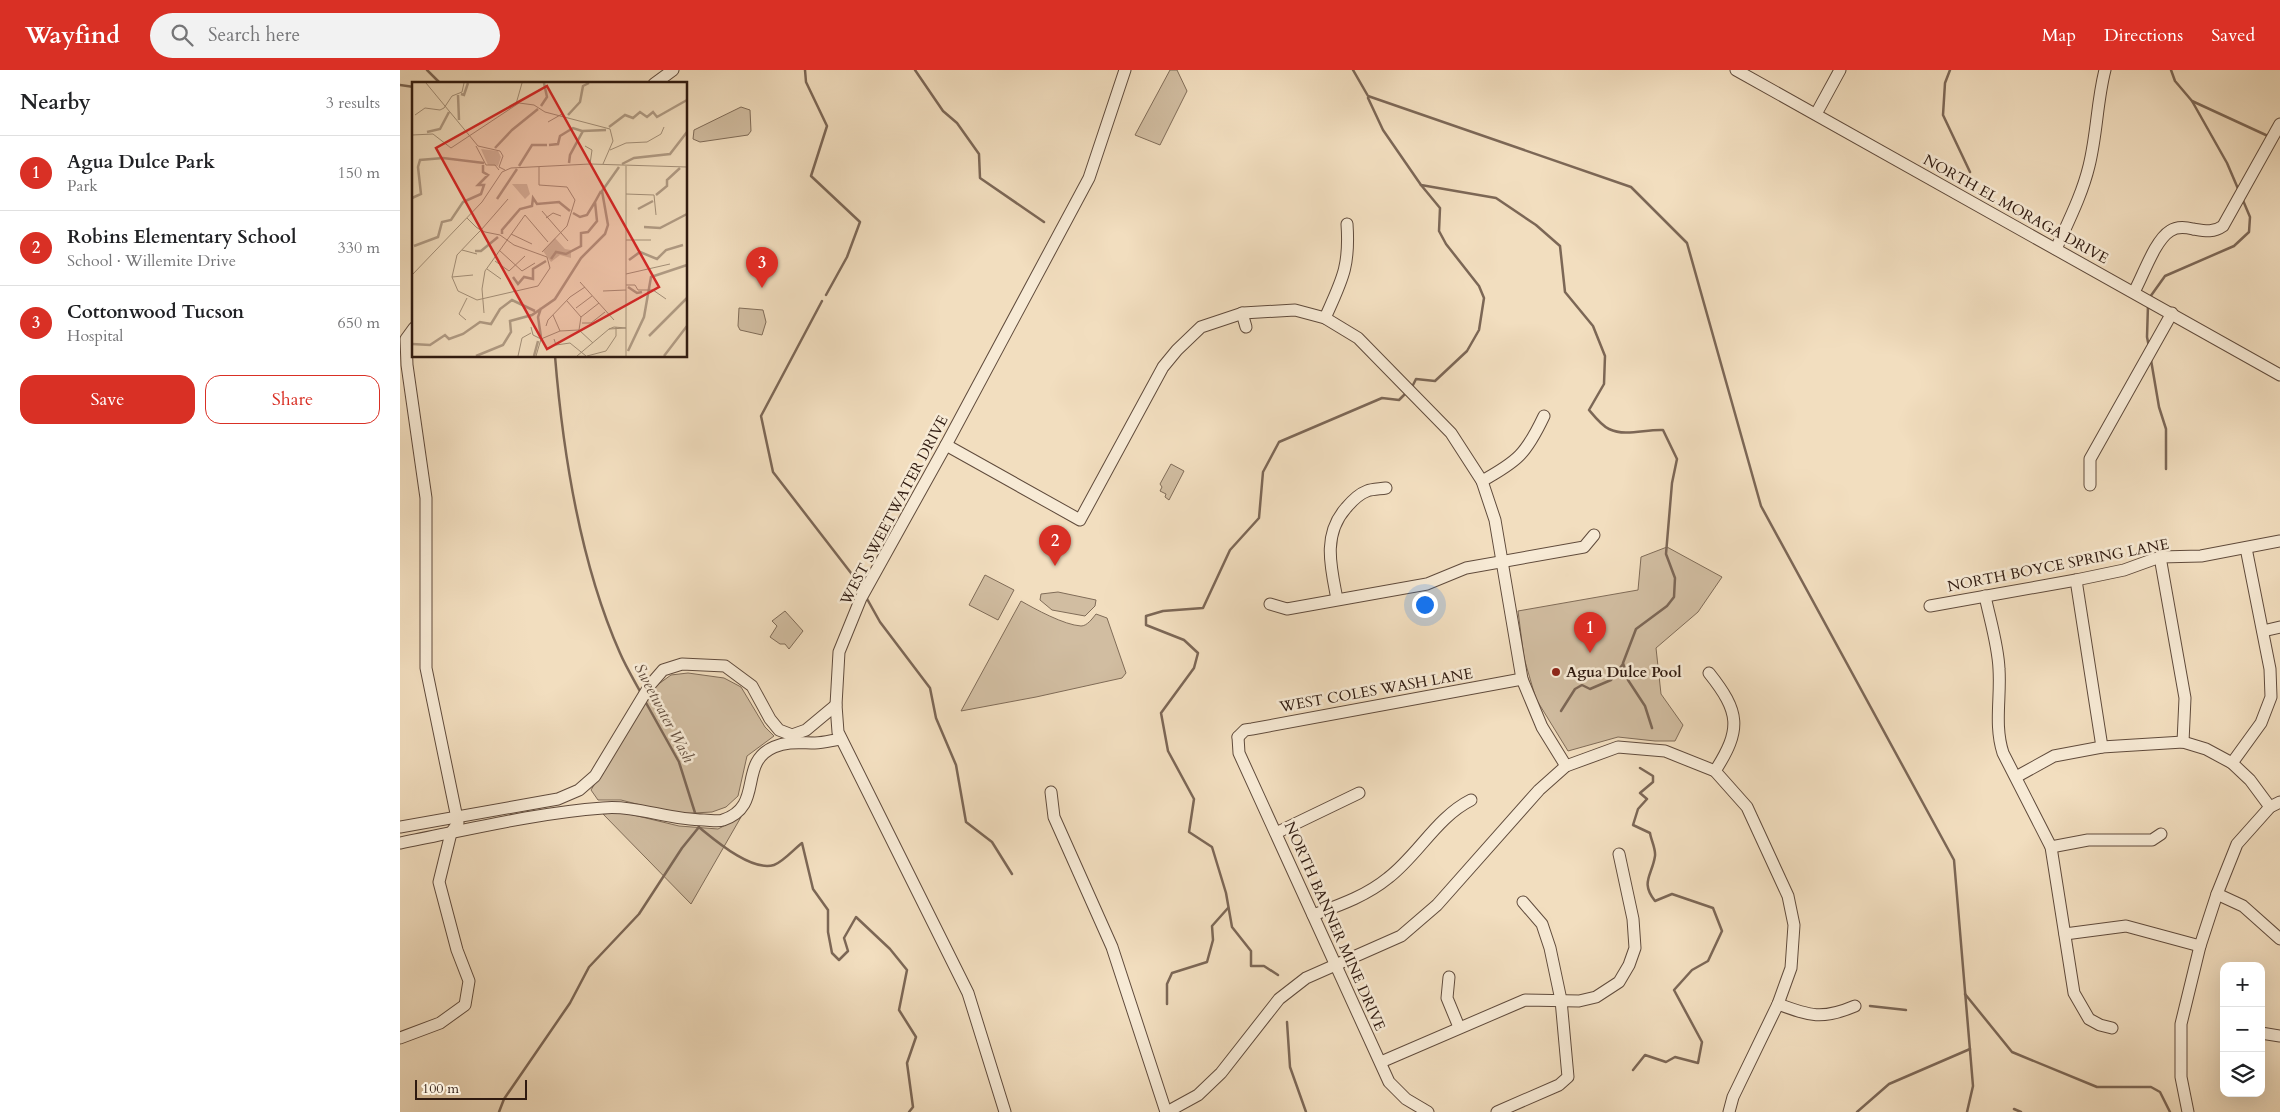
<!DOCTYPE html>
<meta charset="utf-8">
<style>
:root{--surface:#fff;--page:#f2f2f2;--text:#202124;--muted:#757577;--line:#e0e0e0;--accent:#d93025}
body{margin:0;font-family:Cardo,serif;background:var(--page);color:var(--text)}
.controls{position:absolute;right:15px;bottom:15px;display:grid;overflow:hidden;border-radius:10px;box-shadow:0 5px 20px #0002}
.controls button{width:45px;height:45px;display:grid;place-items:center;padding:0;border:0;border-bottom:1px solid var(--line);background:var(--surface);color:var(--text);font:25px sans-serif}
.scale{position:absolute;left:15px;bottom:12px;width:112px;box-sizing:border-box;padding-left:5px;border:2px solid #2f1a10;border-top:0;font-size:14px;line-height:18px;white-space:nowrap;color:#2f1a10;-webkit-text-stroke:4px #f7ead5;paint-order:stroke}
.you{position:absolute;left:1024px;top:534px;width:18px;height:18px;margin:-12px;border:4px solid #fff;border-radius:50%;background:#1a73e8;box-shadow:0 0 0 8px #1a73e833}
.badge{display:grid;place-items:center;width:32px;height:32px;border-radius:50%;background:var(--accent);color:#fff;font-size:16px;font-weight:700}
.pin{position:absolute;translate:-50% -41px;filter:drop-shadow(0 1px 2px #0008)}
.pin::after{content:'';position:absolute;top:26px;width:18px;height:15px;background:inherit;clip-path:polygon(0 0,100% 0,50% 100%)}
.list{margin:0;padding:0;list-style:none}
h2{display:flex;justify-content:space-between;align-items:center;height:65px;margin:0;padding:0 20px;font-size:21px}
h2 small{font-size:16px;font-weight:400;color:var(--muted)}
.list li{display:grid;grid-template-columns:32px 1fr auto;gap:15px;align-items:center;box-sizing:border-box;height:75px;padding:0 20px;border-top:1px solid var(--line)}
.list b{display:block;font-size:19px;white-space:nowrap}
.list p{margin:0;font-size:16px;white-space:nowrap;color:var(--muted)}
.list em{font-size:16px;font-style:normal;color:var(--muted)}
.actions{display:flex;gap:10px;padding:15px 20px}
.actions a{flex:1;padding:11px 0;border:1px solid var(--accent);border-radius:15px;text-align:center;font-size:18px;color:var(--accent)}
.actions .main{background:var(--accent);color:#fff}
.icon{flex:none;width:28px;height:28px;fill:none;stroke:currentColor;stroke-width:2;stroke-linecap:round;stroke-linejoin:round}
.map{position:relative;flex:none;width:1880px;height:1042px;overflow:hidden}
header{display:flex;align-items:center;gap:30px;box-sizing:border-box;height:70px;padding:0 25px;background:var(--accent);color:#fff}
header strong{font-size:24px}
nav{display:flex;gap:28px;margin-inline-start:auto;font-size:18px}
.search{width:350px;height:45px;background:var(--page);display:flex;align-items:center;gap:12px;box-sizing:border-box;padding:0 18px;border-radius:28px;color:var(--muted);font-size:19px}
main{display:flex}
aside{flex:1;background:var(--surface)}
.map>svg:first-child{display:block}
</style>
<header>
<strong>Wayfind</strong>
<div class="search"><svg class="icon" aria-label="search" viewBox="0 0 24 24"><circle cx="10" cy="10" r="6"/><path d="M15 15l6 6"/></svg>Search here</div>
<nav><a>Map</a><a>Directions</a><a>Saved</a></nav>
</header>
<main>
<aside>
<h2>Nearby<small>3 results</small></h2>
<ul class="list">
<li><span class="badge">1</span><div><b>Agua Dulce Park</b><p>Park</p></div><em>150 m</em></li>
<li><span class="badge">2</span><div><b>Robins Elementary School</b><p>School · Willemite Drive</p></div><em>330 m</em></li>
<li><span class="badge">3</span><div><b>Cottonwood Tucson</b><p>Hospital</p></div><em>650 m</em></li>
</ul>
<div class="actions"><a class="main">Save</a><a>Share</a></div>
</aside>
<div class="map">
<svg width="1880" height="1042" viewBox="0 0 1880 1042">
<rect width="100%" height="100%" fill="#f2debf"/>
<filter id="stains"><feTurbulence type="fractalNoise" baseFrequency=".004" numOctaves="4"/><feColorMatrix values="0 0 0 0 .2 0 0 0 0 .09 0 0 0 0 .02 0 0 0 .5 -.17"/></filter>
<radialGradient id="worn" r=".72"><stop offset=".6" stop-color="#630" stop-opacity="0"/><stop offset="1" stop-color="#630" stop-opacity=".3"/></radialGradient>
<g fill="#d1bda1" stroke="#806c58">
<polygon points="770,0 777,0 787,21 760,75 735,65"/>
<polygon points="341,37 350,40 351,61 348,65 300,72 293,69 294,60"/>
<polygon points="339,238 363,240 366,252 362,265 340,260 338,256"/>
<polygon points="771,394 784,401 769,430 765,427 766,424 760,421 762,417 760,414"/>
<polygon points="1267,477 1322,507 1298,542 1256,578 1261,624 1283,655 1275,671 1255,671 1218,667 1168,681 1136,629 1124,588 1118,541 1238,520 1241,487"/>
<polygon points="585,505 614,520 598,550 569,535"/>
<polygon points="658,522 696,530 695,536 685,546 652,540 640,530 641,524"/>
<path d="M621,531C635,539 664,555 681,556C687,556 692,549 696,544L707,548L726,603L722,608L636,627L561,641Z"/>
<polygon points="385,541 403,561 389,579 385,574 380,574 370,567 377,556 372,551"/>
<polygon points="288,603 324,608 341,617 365,657 374,666 347,686 338,726 326,737 312,742 276,744 221,730 198,730 191,720 253,618 271,605"/>
<polygon points="221,742 279,756 318,759 341,747 291,834 203,744"/>
</g>
<g fill="none" stroke-linecap="round" stroke-linejoin="round">
<g stroke="#7c6756" stroke-width="2.5">
<polyline points="27,0 41,14"/>
<polyline points="405,0 406,12 427,56 411,106 460,152 447,187 426,225"/>
<polyline points="515,0 543,41 557,53 579,84 580,108 644,152"/>
<polyline points="953,0 968,26 1231,117 1287,173 1361,436 1554,790 1573,1016 1567,1042"/>
<polyline points="1550,0 1545,13 1543,45 1570,102"/>
<polyline points="1771,0 1775,11 1792,31 1868,66"/>
<polyline points="0,15 14,17"/>
<path d="M968,28L983,60L1021,115L1096,128L1136,155L1160,176L1165,222L1193,256L1205,286L1204,314L1189,340C1194,346 1202,356 1209,359C1226,367 1245,359 1263,360L1277,389L1272,413L1266,484L1275,508L1274,527L1267,536L1236,559L1223,593L1228,610L1245,636L1252,658"/>
<polyline points="1792,31 1827,93 1839,121"/>
<polyline points="1750,227 1765,206 1834,176 1849,162 1850,147 1842,128"/>
<polyline points="422,231 361,346 373,402 451,503 462,521"/>
<polyline points="1748,235 1747,267 1749,277"/>
<path d="M155,286C163,384 180,493 220,583C226,597 234,610 241,623"/>
<polyline points="1751,290 1759,337 1766,359 1766,399"/>
<polyline points="1012,317 1016,309 1035,311 1067,281 1079,260 1084,228 1079,216 1046,174 1039,161 1040,138 1021,115"/>
<polyline points="466,527 480,552 530,618 536,648 556,695 566,752 592,772 612,804"/>
<polyline points="245,631 279,692 296,746"/>
<polyline points="1161,641 1175,619 1182,615 1190,619 1211,610 1223,594"/>
<path d="M300,758C316,771 352,802 374,795C383,792 394,779 402,773L413,819L428,840V862L432,883L439,890L448,881L444,868L456,847L490,879L507,900L499,940L516,967L507,993L513,1037L509,1042"/>
<polyline points="878,905 864,896 851,896 851,881 832,857 826,823 812,777 789,762 794,729 768,681 761,643 794,598 798,583 784,570 746,555 746,546 763,541 803,538 830,480 859,448 863,402 879,372 982,328 999,330 1006,323"/>
<polyline points="1565,924 1612,982 1697,1017 1751,1017 1760,1022 1770,1042"/>
<polyline points="767,934 767,914 772,903 807,892 813,870 812,856 828,838"/>
<polyline points="1470,936 1506,940"/>
<polyline points="887,952 890,997 906,1042"/>
<path d="M1233,1000L1245,985L1266,992L1275,987L1298,993L1302,972L1274,920L1292,900L1308,891L1322,861L1313,838L1272,824L1255,831C1240,812 1252,806 1255,786C1256,779 1251,770 1250,763L1233,755L1238,739L1247,729L1240,723L1253,712V706L1240,698"/>
<polyline points="1614,1039 1621,1042"/>
<polyline points="99,1042 104,1029 170,933 189,897 239,844 282,778 299,757 298,754"/>
<polyline points="1457,1042 1489,1014 1570,979"/>
</g>
<defs>
<g id="minor">
<polyline points="1336,0 1880,305"/>
<polyline points="254,14 273,0"/>
<polyline points="1416,44 1440,0"/>
<path d="M1656,179C1668,152 1682,125 1689,96C1697,64 1697,31 1705,0"/>
<path d="M1734,222C1743,206 1755,170 1770,161C1777,156 1785,157 1793,159C1805,161 1813,163 1823,156L1880,54"/>
<polyline points="842,243 846,257"/>
<path d="M925,248C942,210 950,197 947,154"/>
<polyline points="546,375 680,450 763,297 777,280 801,257 843,243 895,240 925,248 958,268 1051,363 1082,411 1095,450 1122,609 1142,657 1166,696"/>
<path d="M1082,411C1118,391 1126,384 1144,346"/>
<polyline points="1690,415 1690,389 1772,243"/>
<polyline points="1760,487 1785,628 1783,672"/>
<polyline points="1676,510 1702,677"/>
<path d="M1585,526C1590,550 1598,575 1599,599C1601,628 1594,655 1603,683L1651,777L1674,923L1689,949L1700,955L1712,958"/>
<path d="M937,529C931,498 922,465 946,438C951,432 959,424 967,421C972,419 980,419 986,418"/>
<polyline points="870,534 887,539 1027,514 1066,498 1184,477 1194,465"/>
<polyline points="1530,536 1676,510 1724,500 1760,487 1801,486 1880,471"/>
<polyline points="1863,561 1880,557"/>
<path d="M1309,603C1340,642 1342,659 1315,701"/>
<polyline points="838,667 839,683 989,1012 1006,1029 1028,1042"/>
<polyline points="838,667 845,660 852,659 1122,609"/>
<polyline points="1832,693 1861,653 1871,627 1870,599 1846,478"/>
<polyline points="1616,707 1654,686 1702,677 1783,672 1806,679 1832,693 1850,710 1870,737"/>
<polyline points="651,722 654,747 712,877 766,1042"/>
<polyline points="0,757 158,729 179,720 195,706 250,615 263,600 282,594 325,596 352,616 370,649 379,660 392,665 406,660 436,635"/>
<polyline points="876,763 959,723"/>
<path d="M0,773C67,760 135,743 203,738C236,735 269,750 304,750C310,750 318,752 323,750C365,736 337,693 374,677C388,671 400,673 415,673C424,673 433,670 441,669"/>
<polyline points="1651,777 1688,770 1752,770 1761,764"/>
<polyline points="1817,824 1843,836 1880,869"/>
<path d="M913,845C940,835 966,826 988,808C1018,785 1037,747 1071,730"/>
<polyline points="1665,864 1726,856 1800,876"/>
<polyline points="1049,907 1047,928 1059,957"/>
<path d="M1378,934C1410,946 1422,950 1455,936"/>
<polyline points="1861,963 1880,966"/>
<polyline points="0,968 40,953 65,935 69,911 57,880 39,812 51,763 58,753 26,598 26,428 7,295 6,269 14,258"/>
<polyline points="981,992 1125,930 1179,931 1196,927 1219,912 1229,895 1235,878 1233,849 1219,784"/>
<polyline points="605,1042 568,923 438,662 436,635 439,582 461,528 546,375 689,108 725,0"/>
<polyline points="767,1042 798,1025 821,1003 879,929 906,908 1001,866 1037,835 1139,720 1166,696 1218,677 1265,681 1315,701 1347,737 1388,826 1394,855 1391,898 1378,934 1333,1027 1329,1042"/>
<polyline points="1097,1042 1159,1015 1168,1007 1161,930 1150,878 1142,854 1123,832"/>
<polyline points="1788,1042 1781,1007 1781,954 1800,876 1817,824 1837,774 1870,737 1880,732"/>
</g>
</defs>
<use href="#minor" stroke="#604b3c" stroke-width="13"/>
<use href="#minor" stroke="#f7ead5" stroke-width="11"/>
</g>
<circle fill="#8f2418" stroke="#f7ead5" stroke-width="2" cx="1156" cy="602" r="5"/>
<g text-anchor="middle" dominant-baseline="central" stroke-width="5" stroke-linejoin="round" paint-order="stroke">
<g font-size="15" fill="#2f1a10" stroke="#f7ead5">
<text transform="translate(1616 139) rotate(29)">NORTH EL MORAGA DRIVE</text>
<text transform="translate(494 440) rotate(-62)">WEST SWEETWATER DRIVE</text>
<text transform="translate(1658 495) rotate(-11)">NORTH BOYCE SPRING LANE</text>
<text transform="translate(976 620) rotate(-10)">WEST COLES WASH LANE</text>
<text transform="translate(935 856) rotate(66)">NORTH BANNER MINE DRIVE</text>
</g>
<g font-size="15" font-weight="bold" fill="#2f1a10" stroke="#f7ead5" text-anchor="start">
<text x="1166" y="602">Agua Dulce Pool</text>
</g>
<g font-size="16" font-style="italic" fill="#634e3e" stroke="#f7ead5">
<text transform="translate(264 643) rotate(62)">Sweetwater Wash</text>
</g>
</g>
<g transform="translate(12 12)">
<rect width="275" height="275" fill="#f2debf"/>
<path d="M69,67L86,69L89,75L86,84L76,83ZM100,102H115L118,112L113,117ZM143,156L153,167L159,168V176L148,173L139,180L131,169Z" fill="#d1bda1"/>
<path fill="none" stroke="#b09b84" stroke-width="2.5" d="M49,12L52,13L56,1M46,13L47,38M129,24L135,15L132,1M156,33L168,20L171,4L177,1M197,45L213,33L221,36L228,30L235,35L241,30L245,35L275,18M15,50L28,47L37,30M137,63L146,62L148,54L161,46L170,49M83,66L100,48L126,27M157,81L158,73L171,49L194,48M210,82L222,76L258,72L275,50M107,84L120,63H135M244,113L255,104V98L268,86M0,116L9,112L6,85L8,78L31,76L72,81M85,117L105,87M226,127L241,119M161,131L168,135L175,133L183,120M232,145L248,146L275,132M90,152V148L108,127L120,124L121,116L125,122L147,120L158,129M2,164L26,155L30,140L39,138L51,120L69,112L72,103H66L76,93L71,90V83M63,169H69L86,155M139,177L144,170L154,172L169,164V151L176,150L185,139L183,120L189,109M217,178L228,170L245,177L254,168L271,163M101,195L106,202L112,195L121,197V187L134,179M216,205L225,211L230,210M237,254L275,216M129,255L126,235L129,226M0,262L18,263L33,253L37,257L51,252L68,240L79,242L88,227L100,218L123,229M216,269L232,235L239,195L275,183M64,274L91,263L99,250L98,239L120,233L143,217L169,176L193,152L196,143L190,109L207,85M122,274L126,259M252,274L275,244"/>
<path fill="none" stroke="#a49079" stroke-width="1" d="M14,1L66,64L88,69L91,74L87,85L93,88M104,22L110,1M3,33L13,26L28,28L32,26L40,14L50,10L52,1M136,40L150,32M0,53L21,52L39,66L107,21L122,23L133,30L198,47L201,59L191,82M64,64L74,83H83L87,88M173,64L180,68L178,82M198,68L214,61L235,60L249,52L252,45M127,85V103L155,105L163,118L155,144L130,170M214,112L242,113L244,133M130,129L156,159M113,133L136,160M55,136L64,145L67,147L73,150L88,153L102,163L135,175L138,186L126,204L65,218L46,209L40,195L45,173L63,154L69,148L83,132L96,117M134,136L141,131L149,134M99,152L120,162M214,158H239M50,168L65,172M87,168L110,189L123,181M83,179L97,189L113,174M75,187L89,197M214,192L258,182M0,193L70,120L90,90L99,86L178,82L275,85M40,195L61,193M168,200L202,238M214,203H223L226,208H241L254,217M191,209L214,208M155,219L169,235L167,248M164,226L180,214M72,231L70,207L73,189L113,133M141,233L148,249M169,235L187,221M54,238L47,232L55,216M170,241H179L193,230M134,244L136,238L158,215L173,205M119,245L121,253L129,257M142,257L144,263L158,261L174,274M106,274L110,256L119,251M124,274L129,257L148,249L167,248L181,261M165,274L197,247L202,245L214,246L197,247M175,274L194,269L204,254V245M214,274V84"/>
<path fill="#d62828" fill-opacity="0.15" stroke="#d62828" stroke-width="2.5" d="M135,4L247,205L135,267L24,66Z"/>
<rect width="275" height="275" fill="none" stroke="#2f1a10" stroke-width="2.5"/>
</g>
<rect width="100%" height="100%" filter="url(#stains)"/>
<rect width="100%" height="100%" fill="url(#worn)"/>
</svg>
<div class="controls">
<button>+</button>
<button>−</button>
<button><svg class="icon" aria-label="layers" viewBox="0 0 24 24"><path d="M12 4l9 5-9 5-9-5zM3 14l9 5 9-5"/></svg></button>
</div>
<div class="scale">100 m</div>
<div class="you"></div>
<div class="pin badge" style="left:1190px;top:583px">1</div>
<div class="pin badge" style="left:655px;top:496px">2</div>
<div class="pin badge" style="left:362px;top:218px">3</div>
</div>
</main>
